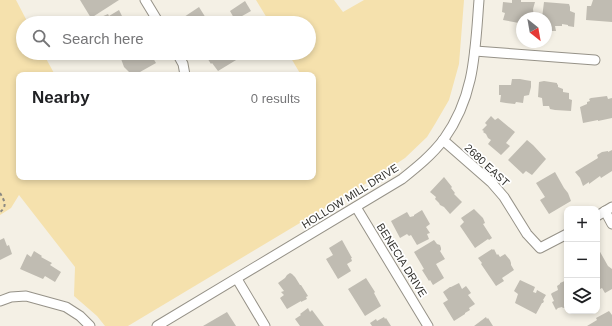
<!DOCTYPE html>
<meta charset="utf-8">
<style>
:root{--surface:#fff;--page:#f6f6f6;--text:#202124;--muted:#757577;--line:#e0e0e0}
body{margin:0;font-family:Arial,sans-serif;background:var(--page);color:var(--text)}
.controls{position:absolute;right:12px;bottom:12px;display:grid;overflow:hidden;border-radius:8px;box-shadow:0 2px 6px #0003}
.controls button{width:36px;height:36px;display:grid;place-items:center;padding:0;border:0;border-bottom:1px solid var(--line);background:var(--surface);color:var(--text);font:20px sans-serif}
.compass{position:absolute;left:516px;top:12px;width:36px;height:36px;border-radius:50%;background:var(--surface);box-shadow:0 2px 6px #0003;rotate:149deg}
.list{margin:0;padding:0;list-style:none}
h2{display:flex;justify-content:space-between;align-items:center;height:52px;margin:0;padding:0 16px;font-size:17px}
h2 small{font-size:13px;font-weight:400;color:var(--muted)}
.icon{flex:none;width:22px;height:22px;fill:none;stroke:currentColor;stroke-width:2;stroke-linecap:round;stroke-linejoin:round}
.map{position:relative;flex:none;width:612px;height:326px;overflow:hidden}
.search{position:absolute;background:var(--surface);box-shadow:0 2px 6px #0003;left:16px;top:16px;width:300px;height:44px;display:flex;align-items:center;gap:10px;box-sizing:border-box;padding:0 14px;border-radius:22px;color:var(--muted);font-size:15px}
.panel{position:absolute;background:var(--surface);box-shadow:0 2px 6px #0003;left:16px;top:72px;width:300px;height:108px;border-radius:8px}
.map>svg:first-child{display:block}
</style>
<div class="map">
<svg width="612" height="326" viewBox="0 0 612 326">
<rect width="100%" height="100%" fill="#f4f0e5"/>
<polygon fill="#f5e1ad" points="0,0 16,0 28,23 23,23 23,53 43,53 55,75 19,75 19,177 120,177 122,180 129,177 313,177 313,75 301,75 288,53 309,53 309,23 270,23 256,0 334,0 343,12 364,0 464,0 459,64 449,100 435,124 427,137 405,158 375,178 128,326 105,326 97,316 74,296 75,267 19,195 11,208 0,215"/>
<g fill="#c0bcb2">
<polygon points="80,0 119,0 91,18"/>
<polygon points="512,0 521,0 521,2 535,2 533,9 534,18 522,18 522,29 518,29 519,23 503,20 505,13 502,12 503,2 512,3"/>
<polygon points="593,0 612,0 612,22 586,20 587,6 591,6"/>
<polygon points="245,1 251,11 235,20 230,11"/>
<polygon points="544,2 569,4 570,7 570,11 575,13 574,27 568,26 568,25 562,24 562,26 555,26 556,31 549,31 549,29 546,28 546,18 542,18"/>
<polygon points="199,7 209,23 188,23 184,17"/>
<polygon points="119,10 123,18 121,19 123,23 105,23 101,17 108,14 109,16"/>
<polygon points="129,53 150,53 156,63 140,72 136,75 132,75 124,67 120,56"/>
<polygon points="204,53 246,53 246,54 218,71 212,63 211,64"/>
<polygon points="512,79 520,79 525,80 531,81 531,87 529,95 524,96 523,103 516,102 515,104 506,103 500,102 501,95 499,95 499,85 511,85"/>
<polygon points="544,81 557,83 557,84 558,85 558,87 563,89 563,92 569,93 569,99 572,100 571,111 555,110 550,109 549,106 543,106 542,98 538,97 539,82"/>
<polygon points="607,96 608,99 612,98 612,118 598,121 598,120 583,123 580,107 587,104 587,102 590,101 589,99 591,98"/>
<polygon points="491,116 495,120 498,118 515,132 506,143 510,146 501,155 488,144 491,140 488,138 486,134 483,132 484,131 482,130 487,125 485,123"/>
<polygon points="527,140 533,145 546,159 532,175 526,171 523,174 508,160"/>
<polygon points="612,150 612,171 601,178 600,176 589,184 589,182 583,186 580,178 575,172 598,158 597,155 602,152 608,151 608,152"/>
<polygon points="555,172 564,188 568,193 571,201 549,214 540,200 545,197 536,183"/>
<polygon points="444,177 452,187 451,188 455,193 454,194 462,202 450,214 444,207 440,205 439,203 435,199 436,197 430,192"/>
<polygon points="474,209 483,218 485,223 483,224 492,238 489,240 488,239 475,248 460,226 464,222 461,218"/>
<polygon points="422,210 430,224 426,227 430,233 427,234 429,239 417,245 411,235 409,236 407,234 400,238 391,221 407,212 410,217 414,216 414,215"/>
<polygon points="4,238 7,246 9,245 12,254 0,260 0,240"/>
<polygon points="342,240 352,258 351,258 352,261 347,264 351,271 338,279 326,259 333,255 329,248"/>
<polygon points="434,240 437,244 440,245 441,248 441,250 440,251 445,259 436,264 444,278 433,285 430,280 429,281 422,270 424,269 414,252"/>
<polygon points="492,249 493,250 494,249 497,255 498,254 500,257 505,254 510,260 511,263 511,265 514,270 502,278 504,281 496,286 481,264 482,263 478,258"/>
<polygon points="599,250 608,266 612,269 612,289 605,293 602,288 600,289 597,285 597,251"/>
<polygon points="34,251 42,256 41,257 52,263 50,265 61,272 55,282 45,276 43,279 20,269 27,254 31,257"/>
<polygon points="290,273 292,274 295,277 300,285 301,285 308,296 306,297 307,299 301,302 301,301 287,309 280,298 284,295 281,292 284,291 278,283 285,278 287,275"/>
<polygon points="366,278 375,292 374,293 381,306 365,316 348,289"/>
<polygon points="520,280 535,287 533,292 536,293 537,290 546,295 543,300 544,301 543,303 542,303 536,314 515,303 518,294 514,291"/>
<polygon points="567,280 567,307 563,308 562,307 558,308 556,310 552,302 554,301 551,294 552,293 558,290 557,286 560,284 560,283"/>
<polygon points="459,283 462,289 466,286 469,290 471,293 468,295 475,304 469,308 470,310 465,313 465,314 454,321 443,303 448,300 443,292 450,287 451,287"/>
<polygon points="308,308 310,312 312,310 324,326 300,326 295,319 301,315 300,314"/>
<polygon points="609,311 612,315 612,326 587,326 597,320 596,318"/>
<polygon points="227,312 236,326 203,326"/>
<polygon points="384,317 385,319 386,318 391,326 372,326 370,323 376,319 377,321"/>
<polygon points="486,317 487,319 488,318 493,326 474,326"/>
</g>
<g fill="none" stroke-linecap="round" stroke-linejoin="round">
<defs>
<g id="street">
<polyline points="145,0 159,23"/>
<polyline points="475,51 595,60"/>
<polyline points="177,53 183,64 185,75"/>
<polyline points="443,140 491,182 504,197 527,234 540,248 567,234"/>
<polyline points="356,207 428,326"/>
<polyline points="605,211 612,224"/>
<polyline points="597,216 612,207"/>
<polyline points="237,279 265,326"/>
<polyline points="0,301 11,297 26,296 66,307 80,316 90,326"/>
<path d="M157,326L402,179C417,167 432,155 444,139C475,96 475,51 479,0"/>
</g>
</defs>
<use href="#street" stroke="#969288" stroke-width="11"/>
<path stroke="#8b8982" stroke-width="2" stroke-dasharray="3 3" stroke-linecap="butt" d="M0,193C4,200 8,206 0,212"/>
<use href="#street" stroke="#fff" stroke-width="9"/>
</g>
<g text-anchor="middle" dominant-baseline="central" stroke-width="3.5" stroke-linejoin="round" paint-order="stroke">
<g font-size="11" fill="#32312d" stroke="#fff">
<text transform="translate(487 165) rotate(43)">2680 EAST</text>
<text transform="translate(350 196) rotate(-32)">HOLLOW MILL DRIVE</text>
<text transform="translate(402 260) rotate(58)">BENECIA DRIVE</text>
</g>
</g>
</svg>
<div class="controls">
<button>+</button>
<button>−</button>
<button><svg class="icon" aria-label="layers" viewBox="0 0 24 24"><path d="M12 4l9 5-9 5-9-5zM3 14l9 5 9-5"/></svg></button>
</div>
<svg class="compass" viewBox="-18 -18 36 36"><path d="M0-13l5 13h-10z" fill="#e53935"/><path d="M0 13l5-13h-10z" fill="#757577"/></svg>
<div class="search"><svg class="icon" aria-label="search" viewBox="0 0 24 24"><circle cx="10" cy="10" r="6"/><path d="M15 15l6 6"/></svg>Search here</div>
<section class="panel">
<h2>Nearby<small>0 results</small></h2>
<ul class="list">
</ul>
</section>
</div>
